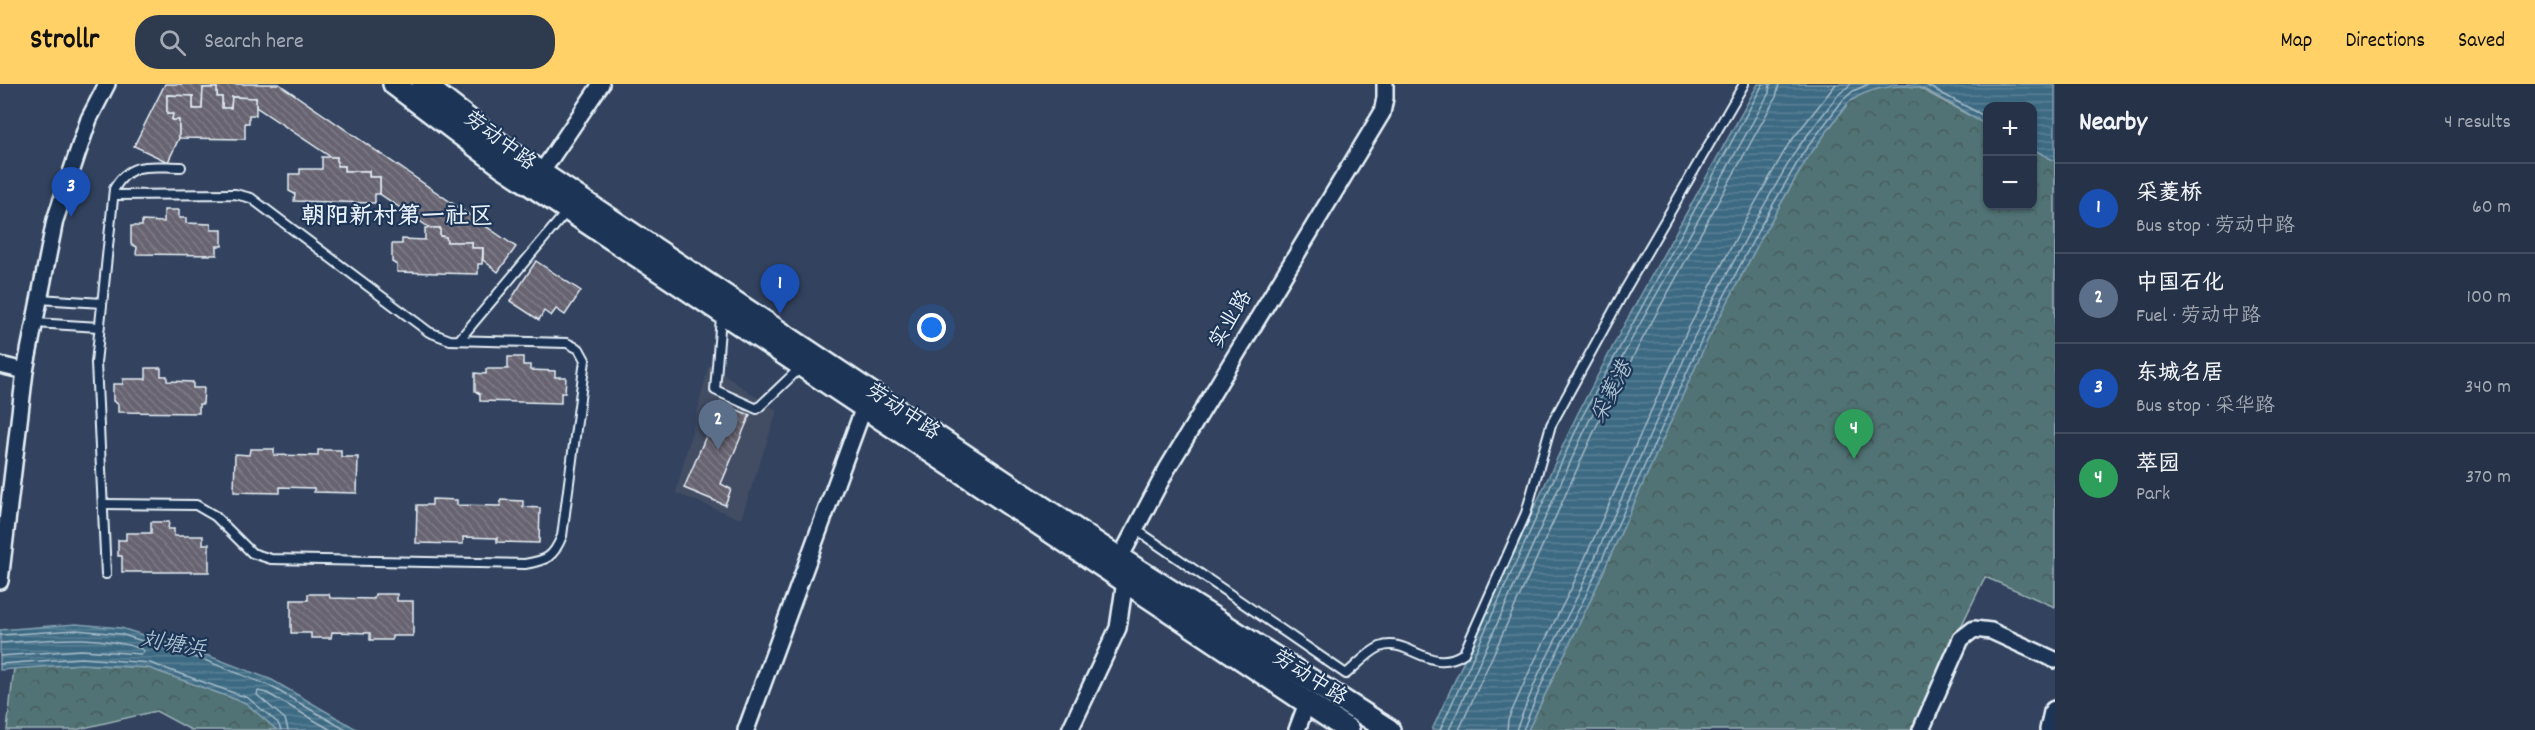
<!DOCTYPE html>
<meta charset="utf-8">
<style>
:root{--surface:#263247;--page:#2e3a4e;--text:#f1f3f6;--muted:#a4aab4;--line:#424d60;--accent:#ffd166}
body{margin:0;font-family:Dekko,"LXGW WenKai TC",sans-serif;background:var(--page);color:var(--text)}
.controls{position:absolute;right:18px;top:18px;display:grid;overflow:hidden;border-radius:12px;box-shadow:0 2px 4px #0004}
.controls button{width:54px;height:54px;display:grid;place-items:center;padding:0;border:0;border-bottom:2px solid var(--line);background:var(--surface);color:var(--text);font:30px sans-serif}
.you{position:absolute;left:932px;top:244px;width:21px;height:21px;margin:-15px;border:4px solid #fff;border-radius:50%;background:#1a73e8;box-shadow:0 0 0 9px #1a73e833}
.badge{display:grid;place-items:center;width:39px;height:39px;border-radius:50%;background:var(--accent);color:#fff;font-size:20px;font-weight:700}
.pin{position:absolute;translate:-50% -50px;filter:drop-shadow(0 2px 3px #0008)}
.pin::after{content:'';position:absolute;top:32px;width:21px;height:18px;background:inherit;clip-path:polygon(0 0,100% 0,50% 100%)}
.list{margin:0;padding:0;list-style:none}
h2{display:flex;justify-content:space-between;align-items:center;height:78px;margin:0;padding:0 24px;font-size:26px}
h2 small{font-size:20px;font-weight:400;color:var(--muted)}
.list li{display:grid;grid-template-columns:39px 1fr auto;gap:18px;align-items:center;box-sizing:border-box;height:90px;padding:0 24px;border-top:2px solid var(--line)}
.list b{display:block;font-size:22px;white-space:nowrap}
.list p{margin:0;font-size:20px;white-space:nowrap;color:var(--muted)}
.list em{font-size:20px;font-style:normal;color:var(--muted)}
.icon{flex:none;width:33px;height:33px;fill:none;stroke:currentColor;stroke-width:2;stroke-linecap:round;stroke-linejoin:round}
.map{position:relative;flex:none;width:2055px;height:646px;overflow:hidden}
header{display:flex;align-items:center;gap:36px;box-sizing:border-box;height:84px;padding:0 30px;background:var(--accent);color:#111}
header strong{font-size:28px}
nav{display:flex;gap:33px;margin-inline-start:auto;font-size:21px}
.search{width:420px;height:54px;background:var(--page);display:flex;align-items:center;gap:15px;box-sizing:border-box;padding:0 21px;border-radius:24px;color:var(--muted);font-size:22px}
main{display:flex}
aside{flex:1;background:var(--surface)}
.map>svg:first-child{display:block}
</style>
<header>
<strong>Strollr</strong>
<div class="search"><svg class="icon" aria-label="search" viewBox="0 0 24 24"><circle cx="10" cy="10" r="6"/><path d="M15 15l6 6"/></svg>Search here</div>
<nav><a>Map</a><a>Directions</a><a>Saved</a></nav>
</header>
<main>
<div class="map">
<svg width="2055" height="646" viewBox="0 0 2055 646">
<defs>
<pattern id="park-crowns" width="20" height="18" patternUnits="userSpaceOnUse" patternTransform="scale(1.5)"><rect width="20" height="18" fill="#517374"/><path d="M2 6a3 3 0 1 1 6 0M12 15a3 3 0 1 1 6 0" fill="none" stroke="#4b5b5d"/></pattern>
<pattern id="water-rules" width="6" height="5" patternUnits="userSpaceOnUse" patternTransform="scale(1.5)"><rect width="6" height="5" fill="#3e6a83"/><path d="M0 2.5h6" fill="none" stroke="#5a8095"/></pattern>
<pattern id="building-back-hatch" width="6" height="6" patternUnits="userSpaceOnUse" patternTransform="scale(1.5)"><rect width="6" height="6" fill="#676471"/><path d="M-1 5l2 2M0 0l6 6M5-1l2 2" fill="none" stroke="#7d7b86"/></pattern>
</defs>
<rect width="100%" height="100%" fill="#33435f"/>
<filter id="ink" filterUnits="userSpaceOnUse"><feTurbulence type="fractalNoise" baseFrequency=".0167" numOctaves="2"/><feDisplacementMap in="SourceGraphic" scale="12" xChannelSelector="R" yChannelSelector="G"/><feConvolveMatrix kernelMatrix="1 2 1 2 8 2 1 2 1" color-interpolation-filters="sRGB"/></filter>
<g filter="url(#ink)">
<polygon fill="#434d64" points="709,281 777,327 741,435 676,409"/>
<g fill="url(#park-crowns)" stroke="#9cb2b6" stroke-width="1.5">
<path d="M1893,1L1918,3L1987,41L1988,122H2032L2033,65L2055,77V523L1985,493L1911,646H1528L1591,515L1707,257L1766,145L1808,73L1848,19C1862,8 1876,4 1893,1Z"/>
<polygon points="81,580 149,584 246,619 277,646 191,646 156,627 75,646 7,646 14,584"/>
</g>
<g fill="url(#water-rules)" stroke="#82a0b2" stroke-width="1.5">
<path d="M1758,0H2055V77L2033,65L2032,22H1988L1987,41C1968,31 1937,9 1918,3C1895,0 1866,4 1848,19L1808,73L1766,145L1707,257L1591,515L1528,646H1432L1577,331L1623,243Z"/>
<polygon points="76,540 121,544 209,572 272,596 358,646 277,646 246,619 149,584 81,580 0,586 0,546"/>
</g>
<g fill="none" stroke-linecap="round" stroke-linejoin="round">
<g stroke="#a4bbc9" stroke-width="1.5">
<polyline points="1924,0 1988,34"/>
<polyline points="0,551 76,546 120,550 207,577 270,602 346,646"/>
<path d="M0,559C51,556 92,549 142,565L144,567L141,570L81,566L0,572"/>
<polyline points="0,580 81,574 150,579 248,614 278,639 281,646"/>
<polyline points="288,646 285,635 257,611 258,607 267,609 331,646"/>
<polyline points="1440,646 1582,333 1763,0"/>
<polyline points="1449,646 1589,337 1635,249 1769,9 1770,0"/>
<polyline points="1459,646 1597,341 1643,254 1776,13 1779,0"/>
<polyline points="1507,646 1508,636 1530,586 1571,505 1687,247 1746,135 1788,61 1836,0"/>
<polyline points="1516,646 1539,589 1579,509 1695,251 1754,139 1796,66 1838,11 1851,0"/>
<polyline points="1523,646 1545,592 1585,513 1702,255 1760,143 1803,69 1843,16 1853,7 1869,0"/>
</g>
</g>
<g fill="url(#building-back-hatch)" stroke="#e8f1f8" stroke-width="1.5">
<polygon points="165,0 279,0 516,163 498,188 483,176 483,164 472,164 472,158 447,158 446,153 440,152 440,144 430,144 380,110 380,93 369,93 369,87 344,87 344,82 337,82 337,73 331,73 256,23 256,14 232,13 231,24 222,24 222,13 217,13 217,4 203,4 202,25 193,25 193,12 167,11 167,30 173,30 172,36 179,36 179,54 168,78 134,62"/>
<polygon points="203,4 217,4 217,13 222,13 222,24 231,24 232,13 256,14 256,31 249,31 249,39 245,39 245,55 179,54 179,36 172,36 173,30 167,30 167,11 193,12 193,25 202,25"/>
<polygon points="322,73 337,73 337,82 344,82 344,87 369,87 369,93 380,93 380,110 375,110 375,119 294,117 295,110 289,107 289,90 300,90 300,85 322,85"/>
<polygon points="164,126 179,126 179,134 186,134 186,139 211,140 211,146 222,146 222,162 217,162 217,171 136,170 137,163 131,160 131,142 142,142 142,137 164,138"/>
<polygon points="425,144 440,144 440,152 446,153 447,158 472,158 472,164 483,164 482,180 478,180 478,190 397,188 397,181 392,178 392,160 402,160 402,155 425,156"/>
<polygon points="536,177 581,207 565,231 556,225 551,232 544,227 539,236 510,217"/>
<polygon points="508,273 523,273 523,281 530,281 530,286 555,287 555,293 566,293 565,309 561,309 561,319 480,317 480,310 475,307 475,289 486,290 486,285 508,285"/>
<polygon points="146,284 161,284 161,292 167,292 167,297 193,298 193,304 204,304 203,320 199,320 199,329 118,328 118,320 113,317 113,300 123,300 123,295 146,295"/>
<polygon points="720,319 750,331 721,400 731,405 725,421 684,404"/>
<polygon points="250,365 274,365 274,371 318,372 318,366 341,366 341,373 358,373 357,409 314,408 314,404 280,403 280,409 234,408 235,370 249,371"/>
<polygon points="432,415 457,416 457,421 500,422 501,416 523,417 523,423 540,424 539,459 497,458 497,454 463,453 463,460 416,459 417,421 432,421"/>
<polygon points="151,438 169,438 168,445 174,445 174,452 203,452 203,460 209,460 209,488 122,488 122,472 118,472 118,456 126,456 126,449 151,449"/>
<polygon points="308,510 329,510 330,514 374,515 375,510 397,510 397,517 413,517 413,552 392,552 392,556 370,556 370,549 332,548 331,554 311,554 311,549 291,549 291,516 308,516"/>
</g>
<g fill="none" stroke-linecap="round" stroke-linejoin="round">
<defs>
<g id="lane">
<polyline points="39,215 102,219"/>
<polyline points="721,233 715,306 757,325 801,283"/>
<polyline points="35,239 99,243"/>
<polyline points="459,256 568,126"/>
<path d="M103,420L196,421L215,432L252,469L271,475L525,480C547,476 553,474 562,452L585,276L579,265L567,259L450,256L429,248L251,114L235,110L114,111"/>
<path d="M1135,445L1346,590C1356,582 1368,568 1380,563C1408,552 1430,592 1464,569L1526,429L1551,341L1626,204L1744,0"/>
<path d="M106,490L96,279L114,105C130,76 152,83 181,83"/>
</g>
<g id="street">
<polyline points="541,89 601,0"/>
<polyline points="0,281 25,287"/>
<polyline points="0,497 25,287 55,136 89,35 107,0"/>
<polyline points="746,646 864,323"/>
<polyline points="1070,646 1118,544 1125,497 1120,474 1167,385 1382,29 1385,14 1385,0"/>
<polyline points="1297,646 1307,619"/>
<polyline points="1921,646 1961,555 1974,545 1991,547 2055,576"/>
</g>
<g id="secondary">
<polyline points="394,0 504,83 1348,646"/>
<polyline points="423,0 513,70 541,89 1105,465 1389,646"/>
<polyline points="2051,646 2055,628"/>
</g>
</defs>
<use href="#lane" stroke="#e8f1f8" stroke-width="12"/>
<use href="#street" stroke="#e8f1f8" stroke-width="20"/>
<use href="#secondary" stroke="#e8f1f8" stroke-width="26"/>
<use href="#lane" stroke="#1d3557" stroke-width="8"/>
<use href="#street" stroke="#1d3557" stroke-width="15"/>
<use href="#secondary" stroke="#1d3557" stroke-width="21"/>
</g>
</g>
<g text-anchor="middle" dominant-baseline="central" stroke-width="4.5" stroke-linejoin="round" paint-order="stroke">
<g font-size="21" fill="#e8f1f8" stroke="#1d3557">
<text transform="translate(499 58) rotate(37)">劳动中路</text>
<text transform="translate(1232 236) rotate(-59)">实业路</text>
<text transform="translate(902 329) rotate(34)">劳动中路</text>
<text transform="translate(1309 595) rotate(33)">劳动中路</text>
</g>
<g font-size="22" font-style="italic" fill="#acc2cf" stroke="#1d3557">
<text transform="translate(1613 309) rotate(-63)">采菱港</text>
<text transform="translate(173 562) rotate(10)">刘塘浜</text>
</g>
<g font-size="24" font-weight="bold" fill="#e8f1f8" stroke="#1d3557">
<text x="397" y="134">朝阳新村第一社区</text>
</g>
</g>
</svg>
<div class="controls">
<button>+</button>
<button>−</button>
</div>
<div class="you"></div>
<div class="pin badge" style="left:780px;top:230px;background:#1a4fb4">1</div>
<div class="pin badge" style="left:718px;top:366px;background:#5c6f8a">2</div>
<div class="pin badge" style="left:71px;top:133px;background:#1a4fb4">3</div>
<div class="pin badge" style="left:1854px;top:375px;background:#2e9e5b">4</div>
</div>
<aside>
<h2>Nearby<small>4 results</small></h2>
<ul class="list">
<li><span class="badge" style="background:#1a4fb4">1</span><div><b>采菱桥</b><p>Bus stop · 劳动中路</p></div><em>60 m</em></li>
<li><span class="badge" style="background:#5c6f8a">2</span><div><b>中国石化</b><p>Fuel · 劳动中路</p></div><em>100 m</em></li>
<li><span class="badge" style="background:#1a4fb4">3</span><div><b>东城名居</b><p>Bus stop · 采华路</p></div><em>340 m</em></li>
<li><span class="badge" style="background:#2e9e5b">4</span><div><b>萃园</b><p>Park</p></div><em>370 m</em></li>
</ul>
</aside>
</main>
